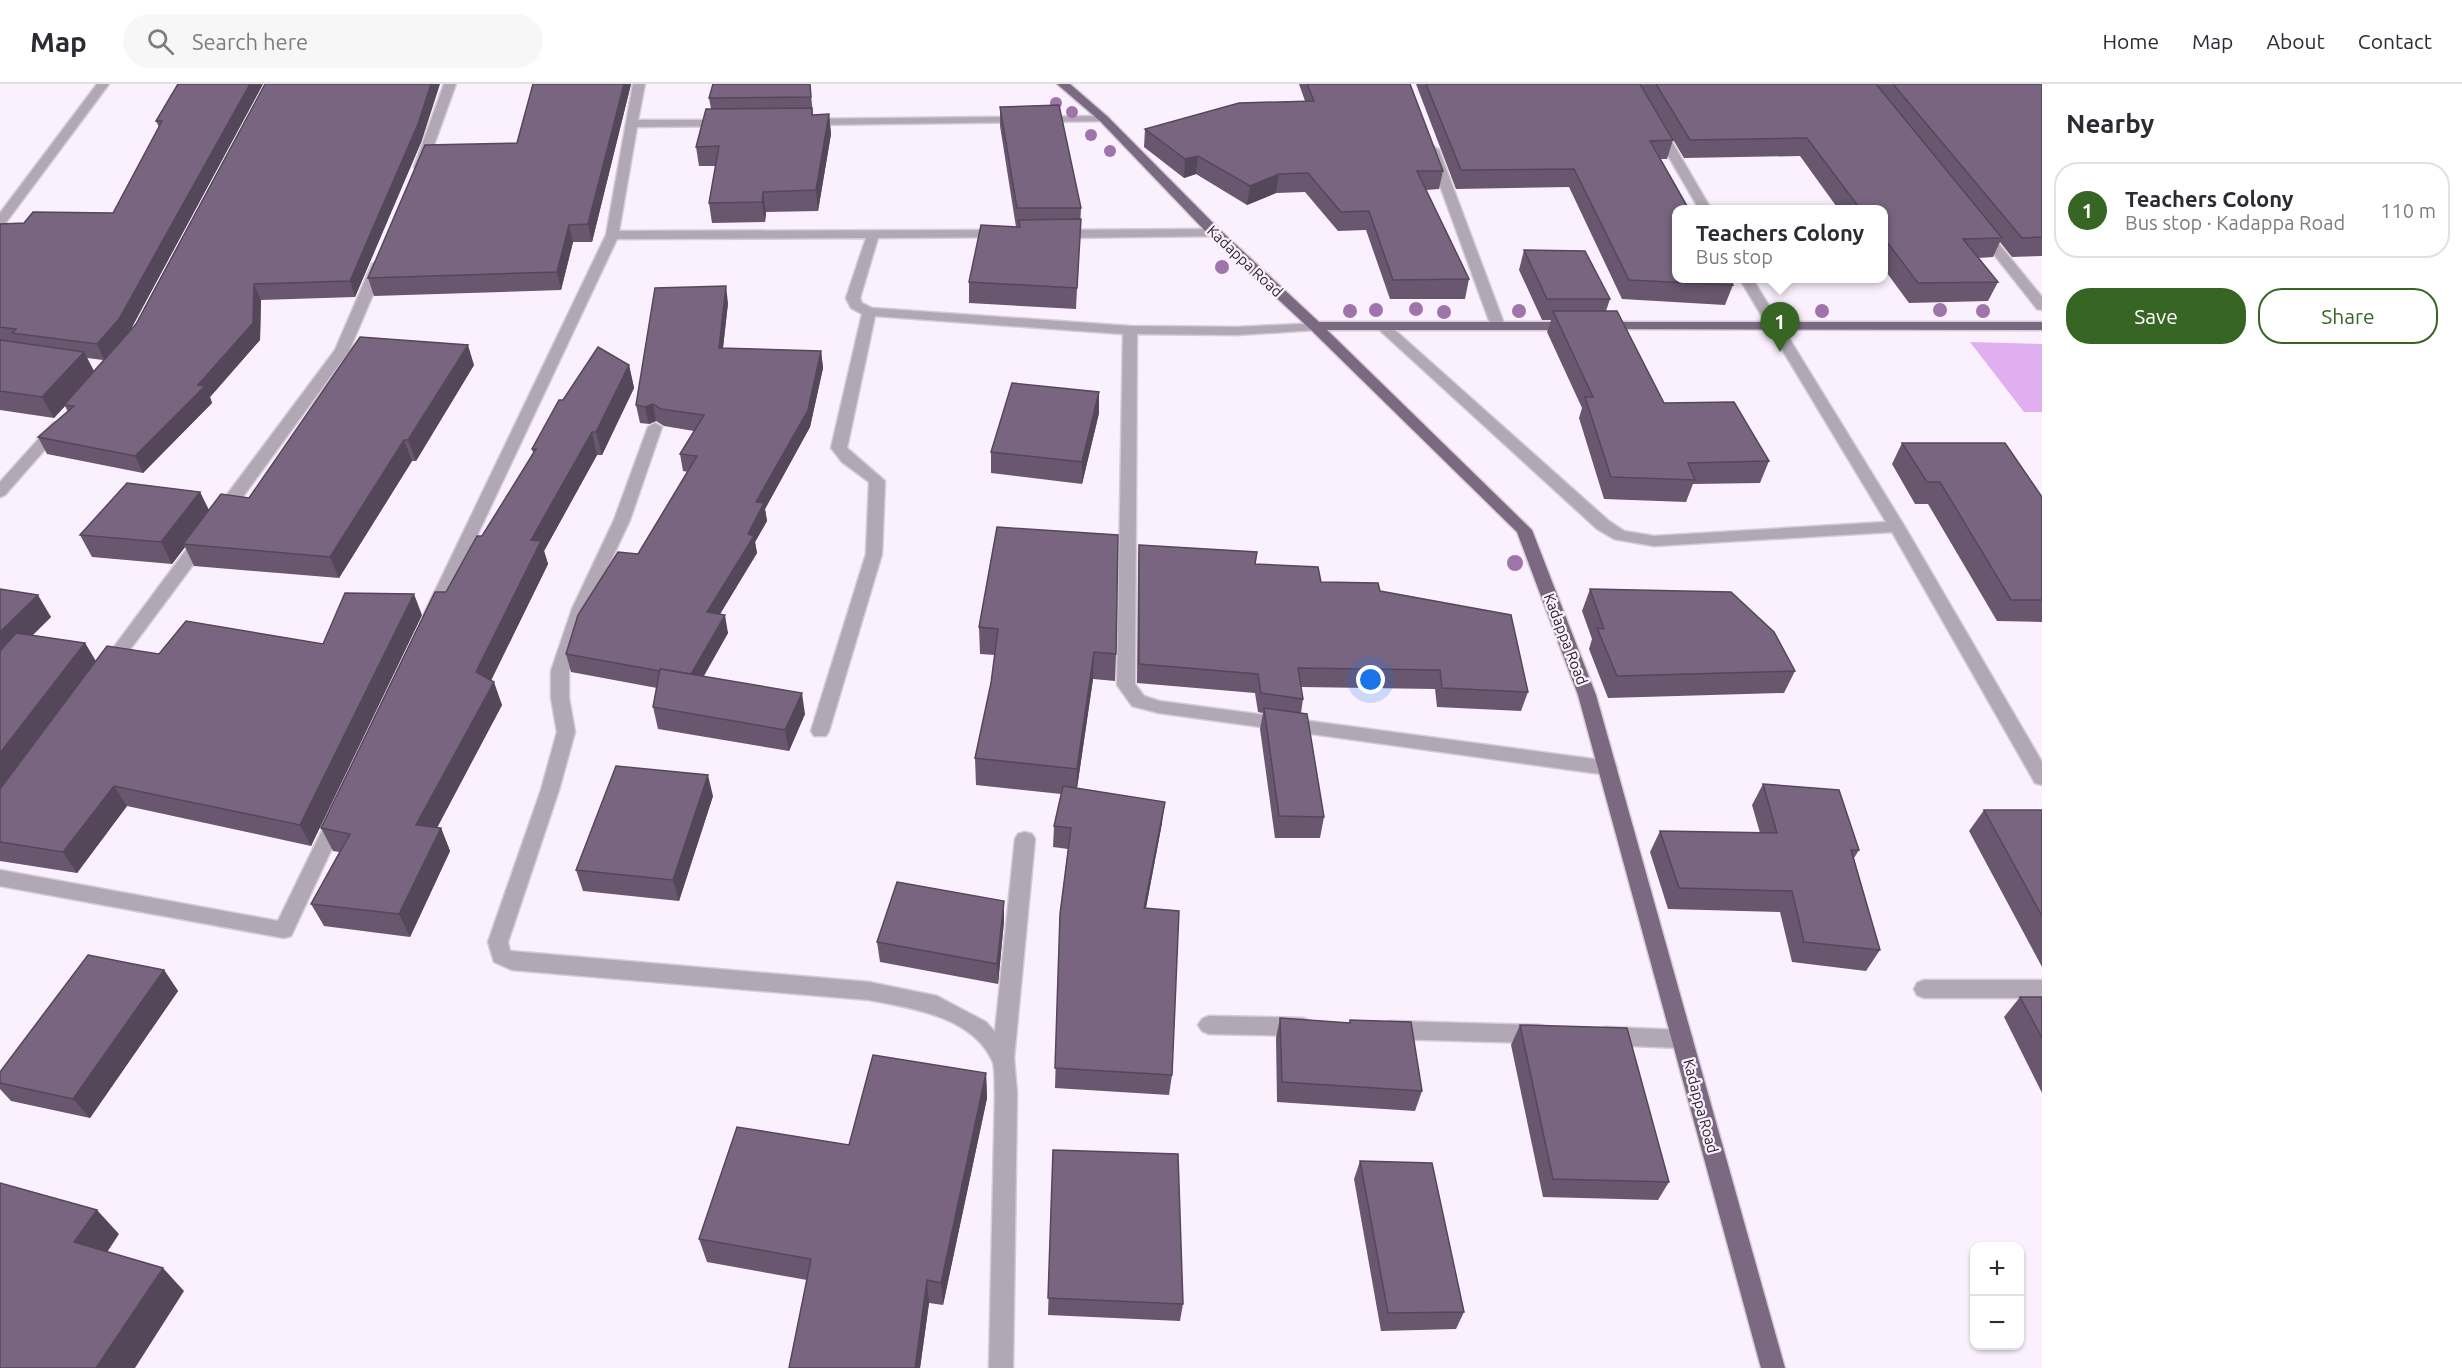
<!DOCTYPE html>
<meta charset="utf-8">
<style>
:root{--surface:#fff;--page:#f7f7f7;--text:#2b2b33;--muted:#7c7c81;--line:#e1e1e2;--accent:#376524}
body{margin:0;font-family:Ubuntu,sans-serif;background:var(--page);color:var(--text)}
.controls{position:absolute;right:18px;bottom:18px;display:grid;overflow:hidden;border-radius:12px;box-shadow:0 2px 4px #0004}
.controls button{width:54px;height:54px;display:grid;place-items:center;padding:0;border:0;border-bottom:2px solid var(--line);background:var(--surface);color:var(--text);font:30px sans-serif}
.you{position:absolute;left:1371px;top:596px;width:21px;height:21px;margin:-15px;border:4px solid #fff;border-radius:50%;background:#1a73e8;box-shadow:0 0 0 9px #1a73e833}
.badge{display:grid;place-items:center;width:39px;height:39px;border-radius:50%;background:var(--accent);color:#fff;font-size:20px;font-weight:700}
.pin{position:absolute;translate:-50% -50px;filter:drop-shadow(0 2px 3px #0008)}
.pin::after{content:'';position:absolute;top:32px;width:21px;height:18px;background:inherit;clip-path:polygon(0 0,100% 0,50% 100%)}
.popup{position:absolute;left:1672px;top:121px;width:216px;height:78px;box-sizing:border-box;display:grid;place-content:center;border-radius:12px;background:var(--surface);filter:drop-shadow(0 2px 4px #0005);font-size:20px;white-space:nowrap;color:var(--muted)}
.popup b{font-size:22px;color:var(--text)}
.popup::after{content:'';position:absolute;left:50%;top:100%;margin-left:-12px;border:12px solid transparent;border-top-color:var(--surface)}
.list{margin:0;padding:0;list-style:none}
h2{display:flex;justify-content:space-between;align-items:center;height:78px;margin:0;padding:0 24px;font-size:26px}
h2 small{font-size:20px;font-weight:400;color:var(--muted)}
.list li{display:grid;grid-template-columns:39px 1fr auto;gap:18px;align-items:center;box-sizing:border-box;height:96px;margin:0 12px 12px;padding:0 12px;border:2px solid var(--line);border-radius:24px}
.list b{display:block;font-size:22px;white-space:nowrap}
.list p{margin:0;font-size:20px;white-space:nowrap;color:var(--muted)}
.list em{font-size:20px;font-style:normal;color:var(--muted)}
.actions{display:flex;gap:12px;padding:18px 24px}
.actions a{flex:1;padding:14px 0;border:2px solid var(--accent);border-radius:24px;text-align:center;font-size:21px;color:var(--accent)}
.actions .main{background:var(--accent);color:#fff}
.icon{flex:none;width:33px;height:33px;fill:none;stroke:currentColor;stroke-width:2;stroke-linecap:round;stroke-linejoin:round}
.map{position:relative;flex:none;width:2042px;height:1284px;overflow:hidden}
header{display:flex;align-items:center;gap:36px;box-sizing:border-box;height:84px;padding:0 30px;background:var(--surface);border-bottom:2px solid var(--line)}
header strong{font-size:28px}
nav{display:flex;gap:33px;margin-inline-start:auto;font-size:21px}
.search{width:420px;height:54px;background:var(--page);display:flex;align-items:center;gap:15px;box-sizing:border-box;padding:0 21px;border-radius:33px;color:var(--muted);font-size:22px}
main{display:flex}
aside{flex:1;background:var(--surface)}
.map>svg:first-child{display:block}
</style>
<header>
<strong>Map</strong>
<div class="search"><svg class="icon" aria-label="search" viewBox="0 0 24 24"><circle cx="10" cy="10" r="6"/><path d="M15 15l6 6"/></svg>Search here</div>
<nav><a>Home</a><a>Map</a><a>About</a><a>Contact</a></nav>
</header>
<main>
<div class="map">
<svg width="2042" height="1284" viewBox="0 0 2042 1284">
<rect width="100%" height="100%" fill="#fbf1fe"/>
<polygon fill="#dfafef" points="1970,258 2042,260 2042,328 2024,328"/>
<g fill="none" stroke-linecap="round" stroke-linejoin="round">
<defs>
<g id="minor">
<polygon points="97,0 109,0 4,141 0,142 0,129"/>
<polygon points="444,0 456,0 426,83 416,86 414,83"/>
<polygon points="633,0 645,0 638,36 727,36 733,39 727,42 637,43 619,147 1003,146 1009,150 1008,153 878,154 860,214 862,219 872,224 1130,242 1237,243 1320,239 1322,242 1315,246 1237,251 1137,250 1135,600 1144,612 1159,617 1608,677 1615,679 1617,684 1615,689 1608,691 1159,629 1132,622 1117,601 1123,250 875,232 847,364 885,397 882,470 829,647 826,652 814,652 811,647 866,470 869,398 842,378 831,364 862,230 851,224 846,214 866,154 617,155 440,530 432,536 426,534 424,530 606,151"/>
<polygon points="1104,32 1108,33 1108,37 806,41 800,38 806,35"/>
<polygon points="1658,41 1664,44 1711,125 1699,125 1652,44"/>
<polygon points="1433,62 1439,66 1505,242 1503,245 1493,245 1491,242 1427,66"/>
<polygon points="1981,142 1985,143 2042,213 2042,226 2037,225 1977,149 1977,143"/>
<polygon points="1215,145 1221,149 1220,152 1058,154 1052,150 1058,146"/>
<polygon points="379,176 386,180 349,267 226,436 214,436 212,432 214,428 335,266 372,180"/>
<polygon points="1739,194 1752,194 1905,443 2042,678 2042,701 2035,699 1892,448 1654,462 1614,455 1597,445 1375,242 1377,239 1387,239 1609,437 1624,447 1654,452 1886,438"/>
<polygon points="58,338 63,339 65,342 63,345 5,411 0,413 0,398 53,339"/>
<path d="M655,339L662,343L630,436L588,525L569,587V614L575,648L559,706L508,858L510,867L869,898L937,912L986,938L995,948L1015,755L1018,750L1025,748L1032,750L1035,755L1014,974L1017,1009L1013,1284H989L995,1009C994,1000 996,985 992,976C971,932 911,924 869,916L512,886L494,878L488,858L541,706L557,648L551,614V587L572,525L614,436L648,343Z"/>
<polygon points="204,449 210,450 212,454 210,458 114,587 102,587 99,583 102,579 198,450"/>
<polygon points="338,725 345,727 347,732 291,852 284,854 0,802 0,786 278,837 329,732 331,727"/>
<polygon points="1924,896 2042,896 2042,914 1924,914 1917,911 1914,905 1917,899"/>
<polygon points="1209,932 1303,934 1310,937 1314,943 1310,949 1303,952 1209,950 1202,947 1198,941 1202,935"/>
<polygon points="1390,937 1540,941 1548,943 1551,950 1548,957 1540,959 1390,955 1382,952 1379,946 1382,940"/>
<polygon points="1606,943 1682,946 1690,948 1693,955 1690,962 1682,964 1606,961 1598,959 1595,952 1598,945"/>
</g>
<g id="major">
<polygon points="1057,0 1070,0 1108,33 1220,146 1319,238 1572,238 1579,242 1572,246 1327,246 1532,446 1596,611 1785,1284 1761,1284 1578,611 1517,448 1310,245 1210,152 1100,37"/>
<polygon points="1600,238 2042,238 2042,246 1595,245 1595,239"/>
</g>
</defs>
<use href="#minor" stroke="#d4cbd7" stroke-width="3"/>
<use href="#major" stroke="#d4cbd7" stroke-width="3"/>
<use href="#minor" fill="#b2a8b5" fill-rule="evenodd"/>
<use href="#major" fill="#7a6980" fill-rule="evenodd"/>
</g>
<g fill="#9e74a9">
<circle cx="1056" cy="19" r="6"/>
<circle cx="1072" cy="28" r="6"/>
<circle cx="1091" cy="51" r="6"/>
<circle cx="1110" cy="67" r="6"/>
<circle cx="1222" cy="183" r="7"/>
<circle cx="1416" cy="225" r="7"/>
<circle cx="1376" cy="226" r="7"/>
<circle cx="1940" cy="226" r="7"/>
<circle cx="1350" cy="227" r="7"/>
<circle cx="1519" cy="227" r="7"/>
<circle cx="1822" cy="227" r="7"/>
<circle cx="1983" cy="227" r="7"/>
<circle cx="1444" cy="228" r="7"/>
<circle cx="1515" cy="479" r="8"/>
</g>
<g fill="#68576e" fill-rule="evenodd">
<path d="M178,0H263L130,247L422,56L355,213L261,216L260,256L210,313L212,319L143,389L47,370L38,353L68,328L65,322L54,334L0,326V140L24,139L113,129L159,43L156,37ZM87,274L103,276L94,287Z"/>
<polygon points="533,0 631,0 592,158 573,158 561,206 374,212 368,194 517,59"/>
<polygon points="713,0 810,0 813,31 829,30 831,50 818,127 766,128 765,138 712,139 709,119 716,82 699,82 696,63 711,25 709,14"/>
<polygon points="1299,0 1410,0 1443,87 1439,105 1426,106 1469,195 1465,215 1390,215 1366,146 1338,147 1305,108 1276,109 1247,121 1196,90 1184,94 1144,63 1145,45 1305,17"/>
<polygon points="1416,0 1640,0 1673,56 1667,75 1661,75 1733,201 1725,221 1622,215 1569,103 1456,105"/>
<polygon points="1640,0 2042,0 2042,172 2012,173 2000,158 1993,173 1978,174 1998,198 1988,217 1909,219 1884,185 1884,126 1839,126 1800,72 1684,74"/>
<polygon points="1000,23 1081,124 1076,225 969,219 969,198 1016,143 1000,42"/>
<polygon points="1524,166 1610,215 1606,227 1664,319 1769,377 1760,399 1693,400 1686,418 1604,415 1579,334 1582,324 1547,248 1551,236 1542,236 1519,186"/>
<polygon points="728,219 723,264 821,267 823,284 810,343 765,425 767,437 755,458 757,469 720,530 728,549 704,592 805,630 789,667 658,645 653,623 657,604 571,588 566,570 638,470 688,388 683,387 680,370 694,347 664,342 656,337 649,340 640,339 636,321"/>
<polygon points="474,281 416,377 412,377 339,494 194,482 185,463 172,480 92,473 80,451 200,408 209,426 249,414"/>
<polygon points="629,281 634,304 602,371 597,371 544,467 548,480 491,596 502,621 437,744 441,744 450,767 410,853 324,842 311,820 339,768 333,767 321,744 446,508 482,452 533,369 532,365 563,316"/>
<polygon points="1099,308 1099,329 1082,400 991,389 991,368"/>
<polygon points="1902,359 2042,413 2042,538 1997,537 1928,420 1915,420 1892,380"/>
<polygon points="997,443 1116,570 1115,597 1093,595 1077,704 1162,739 1146,824 1172,991 1169,1011 1055,1004 1060,830 1068,765 1053,763 1054,742 1061,710 976,701 975,674 991,599 995,571 980,570 979,543"/>
<polygon points="1139,461 1255,480 1321,498 1380,507 1528,608 1521,627 1437,623 1435,605 1301,603 1303,615 1301,629 1324,733 1320,754 1275,754 1260,645 1263,629 1258,628 1255,609 1137,599 1138,480"/>
<polygon points="0,505 51,533 32,551 85,559 96,577 159,570 323,560 422,531 311,762 127,722 77,789 0,777"/>
<polygon points="1590,505 1795,587 1784,609 1608,614 1589,565 1592,555 1582,527"/>
<polygon points="1763,700 1859,766 1854,774 1880,866 1866,887 1792,878 1780,828 1668,825 1650,768 1660,747 1760,749 1752,721"/>
<polygon points="713,712 679,817 583,807 576,786"/>
<polygon points="1984,726 2042,726 2042,883 1969,747"/>
<polygon points="1004,817 1004,837 998,900 880,878 877,858"/>
<polygon points="164,886 178,907 90,1034 11,1017 0,1005 0,988"/>
<polygon points="2020,913 2042,913 2042,1009 2004,933"/>
<polygon points="1280,934 1349,939 1350,936 1422,1007 1415,1027 1277,1018 1276,954"/>
<polygon points="1520,941 1669,1098 1658,1116 1543,1113 1511,961"/>
<polygon points="986,989 987,1014 943,1221 929,1219 920,1284 789,1284 807,1196 707,1178 699,1155 849,1061"/>
<polygon points="1053,1066 1183,1220 1180,1237 1048,1231"/>
<polygon points="1360,1077 1464,1228 1456,1245 1381,1247 1354,1095"/>
</g>
<g fill="#55475a">
<polygon points="250,0 263,0 127,252 105,277 97,260"/>
<polygon points="431,0 440,0 422,56 355,213 350,197"/>
<polygon points="624,0 631,0 592,158 588,140"/>
<polygon points="829,30 831,50 818,127 816,106"/>
<polygon points="1198,72 1196,90 1184,94 1185,75"/>
<polygon points="1279,90 1276,109 1247,121 1250,102"/>
<polygon points="763,108 766,128 765,138 762,118"/>
<polygon points="569,141 573,158 561,206 557,188"/>
<polygon points="254,200 261,216 260,256 210,313 212,319 143,389 135,372"/>
<polygon points="726,202 728,219 721,281 719,264"/>
<polygon points="468,261 474,281 416,377 408,356"/>
<polygon points="821,267 823,284 810,343 765,425 767,437 755,458 757,469 711,545 707,528 748,450 756,418"/>
<polygon points="84,268 95,289 64,321 65,322 54,334 42,313"/>
<polygon points="629,281 634,304 602,371 596,348"/>
<polygon points="1099,308 1099,329 1082,400 1082,378"/>
<polygon points="653,320 656,337 649,340 645,323"/>
<polygon points="592,348 597,371 544,467 548,480 484,611 476,588 531,456"/>
<polygon points="404,356 412,377 339,494 330,473"/>
<polygon points="200,408 210,429 183,460 185,463 172,480 161,458"/>
<polygon points="414,510 422,531 311,762 300,741"/>
<polygon points="38,511 51,533 0,584 0,548"/>
<polygon points="725,531 728,549 693,610 689,593"/>
<polygon points="85,559 97,580 0,710 0,669"/>
<polygon points="1094,568 1093,595 1076,711 1077,685"/>
<polygon points="494,598 502,621 426,764 416,741"/>
<polygon points="802,609 805,630 789,667 785,646"/>
<polygon points="708,691 713,712 679,817 673,796"/>
<polygon points="114,702 127,722 77,789 63,768"/>
<polygon points="1165,718 1162,739 1142,844 1144,824"/>
<polygon points="441,744 450,767 410,853 399,830"/>
<polygon points="1004,817 1004,837 998,900 997,880"/>
<polygon points="164,886 178,907 90,1034 73,1015"/>
<polygon points="986,989 987,1014 943,1221 941,1199"/>
<polygon points="97,1126 119,1150 98,1182 74,1158"/>
<polygon points="163,1184 184,1207 135,1284 96,1284"/>
<polygon points="927,1196 929,1219 920,1284 915,1284"/>
</g>
<g fill="#796580" stroke="#55475a" stroke-width="1.5">
<polygon points="178,0 250,0 119,235 97,260 12,249 16,245 0,243 0,140 24,139 33,128 113,129 162,37 156,37"/>
<polygon points="265,0 431,0 418,40 350,197 254,200 253,239 198,301 205,302 135,372 38,353 74,322 64,321 136,240"/>
<polygon points="533,0 624,0 588,140 569,141 557,188 368,194 425,61 517,59"/>
<polygon points="713,0 810,0 811,13 709,14"/>
<polygon points="1307,0 1410,0 1443,87 1417,87 1469,195 1393,196 1369,127 1341,128 1308,89 1279,90 1250,102 1198,72 1185,75 1145,45 1239,19 1314,17"/>
<polygon points="1426,0 1640,0 1673,56 1650,57 1689,126 1677,126 1677,195 1729,195 1733,201 1629,196 1574,85 1461,86"/>
<polygon points="1656,0 1876,0 2002,154 1963,155 1998,198 1918,199 1884,154 1884,126 1861,126 1807,54 1690,56"/>
<polygon points="1893,0 2042,0 2042,153 2022,154"/>
<polygon points="1059,21 1081,124 1017,124 1000,23"/>
<polygon points="812,24 812,31 829,30 816,106 763,108 762,118 709,119 719,62 696,63 706,25"/>
<polygon points="1081,135 1077,204 969,198 981,141 1020,143 1019,136"/>
<polygon points="1524,166 1585,167 1610,215 1547,215"/>
<polygon points="726,202 719,264 821,267 808,326 756,418 764,419 748,450 754,452 707,528 725,531 691,590 660,585 660,587 566,570 578,531 618,468 638,470 697,372 680,370 704,331 661,325 653,320 645,323 636,321 655,204"/>
<polygon points="1553,227 1617,227 1664,319 1734,318 1769,377 1688,379 1695,396 1611,393 1585,313 1593,313"/>
<polygon points="360,253 468,261 408,356 404,356 330,473 183,460 221,410 249,414"/>
<polygon points="0,256 84,268 42,313 0,307"/>
<polygon points="598,263 629,281 596,348 592,348 531,456 541,457 476,588 494,598 416,741 441,744 399,830 311,820 350,750 321,744 435,508 446,508 477,452 482,452 536,365 532,365 559,316 563,316"/>
<polygon points="1012,299 1099,308 1082,378 991,368"/>
<polygon points="1902,359 2005,359 2042,413 2042,516 2011,516 1940,398 1927,398"/>
<polygon points="127,399 200,408 161,458 80,451"/>
<polygon points="997,443 1118,451 1116,570 1094,568 1077,685 975,674 991,599 998,545 979,543"/>
<polygon points="1139,461 1257,468 1255,480 1318,483 1321,498 1378,499 1380,507 1511,531 1528,608 1442,604 1440,586 1298,584 1303,615 1261,609 1258,590 1139,580"/>
<polygon points="0,505 38,511 0,548"/>
<polygon points="1590,505 1731,508 1774,548 1795,587 1617,592 1597,544 1604,545"/>
<polygon points="345,509 414,510 300,741 114,702 63,768 0,758 0,705 107,562 159,570 186,537 323,560"/>
<polygon points="16,549 85,559 0,669 0,567"/>
<polygon points="660,585 802,609 785,646 653,623"/>
<polygon points="1264,624 1307,630 1324,733 1279,732"/>
<polygon points="616,682 708,691 673,796 576,786"/>
<polygon points="1763,700 1839,706 1859,766 1851,766 1880,866 1804,858 1792,807 1679,804 1660,747 1777,749"/>
<polygon points="1063,702 1165,718 1144,824 1179,827 1172,991 1055,984 1060,830 1071,744 1054,742"/>
<polygon points="1984,726 2042,726 2042,832"/>
<polygon points="897,798 1004,817 997,880 877,858"/>
<polygon points="88,871 164,886 73,1015 0,999 0,988"/>
<polygon points="2020,913 2042,913 2042,954"/>
<polygon points="1280,934 1350,939 1350,936 1411,938 1422,1007 1282,998"/>
<polygon points="1520,941 1627,944 1669,1098 1553,1095"/>
<polygon points="873,971 986,989 941,1199 927,1196 915,1284 789,1284 811,1175 699,1155 737,1043 849,1061"/>
<polygon points="1053,1066 1178,1070 1183,1220 1048,1214"/>
<polygon points="1360,1077 1432,1079 1464,1228 1388,1229"/>
<polygon points="0,1099 97,1126 74,1158 163,1184 96,1284 0,1284"/>
</g>
<g text-anchor="middle" dominant-baseline="central" stroke-width="4.5" stroke-linejoin="round" paint-order="stroke">
<g font-size="15" fill="#251d28" stroke="#fbf1fe">
<text transform="translate(1245 177) rotate(43)">Kadappa Road</text>
<text transform="translate(1566 555) rotate(69)">Kadappa Road</text>
<text transform="translate(1701 1022) rotate(75)">Kadappa Road</text>
</g>
</g>
</svg>
<div class="controls">
<button>+</button>
<button>−</button>
</div>
<div class="you"></div>
<div class="pin badge" style="left:1780px;top:268px">1</div>
<div class="popup"><b>Teachers Colony</b>Bus stop</div>
</div>
<aside>
<h2>Nearby<small></small></h2>
<ul class="list">
<li><span class="badge">1</span><div><b>Teachers Colony</b><p>Bus stop · Kadappa Road</p></div><em>110 m</em></li>
</ul>
<div class="actions"><a class="main">Save</a><a>Share</a></div>
</aside>
</main>
